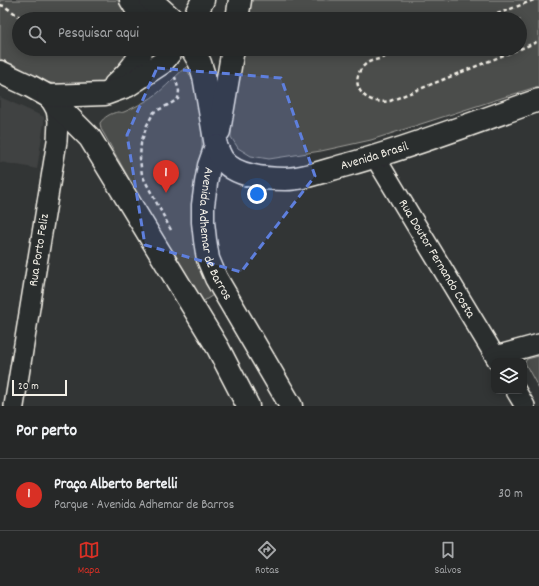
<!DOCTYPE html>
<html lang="pt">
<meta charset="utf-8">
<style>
:root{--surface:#262828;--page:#2e3030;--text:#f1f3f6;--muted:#a4a6a8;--line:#424445;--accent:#d93025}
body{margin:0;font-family:Dekko,sans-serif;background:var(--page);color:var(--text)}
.controls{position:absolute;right:12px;bottom:12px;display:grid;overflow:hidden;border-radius:8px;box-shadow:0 2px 10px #0003}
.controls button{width:36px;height:36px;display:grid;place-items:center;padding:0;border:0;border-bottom:1px solid var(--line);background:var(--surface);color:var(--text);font:20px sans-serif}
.scale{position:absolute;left:12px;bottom:10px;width:55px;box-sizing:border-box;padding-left:4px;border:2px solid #f4f1e8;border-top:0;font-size:11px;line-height:14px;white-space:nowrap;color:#f4f1e8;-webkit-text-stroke:3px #2a2d2e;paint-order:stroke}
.you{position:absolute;left:257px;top:194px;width:14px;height:14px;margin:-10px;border:3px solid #fff;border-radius:50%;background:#1a73e8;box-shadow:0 0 0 6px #1a73e833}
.badge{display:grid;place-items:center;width:26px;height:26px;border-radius:50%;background:var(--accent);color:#fff;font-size:13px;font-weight:700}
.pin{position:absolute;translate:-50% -33px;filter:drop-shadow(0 1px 2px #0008)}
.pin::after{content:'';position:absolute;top:21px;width:14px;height:12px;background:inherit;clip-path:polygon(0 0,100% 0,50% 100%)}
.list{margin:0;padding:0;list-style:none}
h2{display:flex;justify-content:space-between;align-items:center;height:52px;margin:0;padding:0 16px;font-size:17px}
h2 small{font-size:13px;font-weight:400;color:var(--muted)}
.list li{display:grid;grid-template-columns:26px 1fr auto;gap:12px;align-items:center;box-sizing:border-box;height:72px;padding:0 16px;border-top:1px solid var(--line)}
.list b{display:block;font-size:15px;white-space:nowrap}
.list p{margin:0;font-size:13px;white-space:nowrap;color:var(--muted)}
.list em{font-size:13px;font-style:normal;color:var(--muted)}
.icon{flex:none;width:22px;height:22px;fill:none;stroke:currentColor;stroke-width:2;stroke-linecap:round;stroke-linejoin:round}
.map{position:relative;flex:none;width:539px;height:406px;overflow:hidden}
.search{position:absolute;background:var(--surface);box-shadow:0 2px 10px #0003;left:12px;right:12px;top:12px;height:44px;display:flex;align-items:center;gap:10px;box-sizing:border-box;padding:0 14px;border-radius:22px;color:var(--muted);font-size:15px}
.sheet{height:124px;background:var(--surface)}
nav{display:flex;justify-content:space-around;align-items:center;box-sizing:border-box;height:56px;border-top:1px solid var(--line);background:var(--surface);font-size:11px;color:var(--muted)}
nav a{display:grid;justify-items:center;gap:2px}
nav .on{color:var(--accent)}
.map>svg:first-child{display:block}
</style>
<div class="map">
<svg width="539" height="406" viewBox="0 0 539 406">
<rect width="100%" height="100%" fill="#323535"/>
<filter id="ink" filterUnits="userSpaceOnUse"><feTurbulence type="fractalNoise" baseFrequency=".025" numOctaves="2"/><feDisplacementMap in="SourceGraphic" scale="8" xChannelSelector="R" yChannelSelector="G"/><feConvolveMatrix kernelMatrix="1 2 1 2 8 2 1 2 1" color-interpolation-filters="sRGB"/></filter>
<g filter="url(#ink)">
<polygon fill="#404242" points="0,97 44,117 44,123 37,169 28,167 0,162"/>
<g fill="#4b4d4c" stroke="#a09f9a">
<polygon points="0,0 117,0 124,5 134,19 19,19 19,49 136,49 104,87 72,86 44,82 17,66 0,59"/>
<polygon points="249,0 539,0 539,86 371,140 321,151 269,159 251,156 238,148 231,137 231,119 241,49 520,49 520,19 245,19"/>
<path d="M186,67L196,88L202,120V151L199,165L218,292L199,304L104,134L101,129L100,123C104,117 111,113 118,112C122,112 120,113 124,112C131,109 139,105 146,101C161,93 173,78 186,67Z"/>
<polygon points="539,356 539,389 526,365 525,362 527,359"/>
</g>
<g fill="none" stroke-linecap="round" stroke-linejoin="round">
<defs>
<g id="street">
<path id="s1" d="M375,157L498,361"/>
<polyline points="495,356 539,344"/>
<polyline points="516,391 525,406"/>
<path id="s2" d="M14,406L57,141L58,121L56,110L49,97"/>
</g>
<g id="secondary">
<polyline points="131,0 139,13 141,19"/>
<polyline points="151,0 172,19"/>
<polyline points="193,19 203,0"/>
<polyline points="237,19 240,0"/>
<path id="s3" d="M192,49L200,63L204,76L216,146L209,166L206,183L203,205V222L205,240L208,259L216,278L291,406"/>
<polyline points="0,72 30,86 48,96 90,138 218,348 248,406"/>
<path d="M115,85C125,76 138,62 142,49"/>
<polyline points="48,96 105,94 127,86 162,63 173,49"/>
<polyline points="219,131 233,49"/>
<path id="s4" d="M216,146C218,150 220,156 223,160C235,176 265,179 285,179C304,179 327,170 346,165C412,147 475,122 539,100"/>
</g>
</defs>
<use href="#street" stroke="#f4f1e8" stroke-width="22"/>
<use href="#secondary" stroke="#f4f1e8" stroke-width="25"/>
<g stroke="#f4f1e8" stroke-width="2.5" stroke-dasharray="4 3" stroke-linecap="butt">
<polyline points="0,5 4,6 23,19"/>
<polyline points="484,19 534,0"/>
<path d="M65,49C73,54 87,52 96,49"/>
<path d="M405,49C396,52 388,56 379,59C375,60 370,61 367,63C352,74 355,94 372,100C378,102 384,102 390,101L519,49"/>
<polyline points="520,49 539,41"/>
<polyline points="171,230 153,196 142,175 140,159 141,143 147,125 154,112 170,104 178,99 179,91 175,77"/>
</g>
<use href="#street" stroke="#2a2d2e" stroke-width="19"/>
<use href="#secondary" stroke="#2a2d2e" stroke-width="22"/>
</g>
</g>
<path fill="#5e7fdd" fill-opacity="0.2" stroke="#5e7fdd" stroke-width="3" stroke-dasharray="8 5" stroke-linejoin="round" d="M157,68L281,78L315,176L241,272L145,245L127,135Z"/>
<g text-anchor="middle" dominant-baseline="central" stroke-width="4" stroke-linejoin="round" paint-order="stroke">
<g font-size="13" fill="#f4f1e8" stroke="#2a2d2e">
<text stroke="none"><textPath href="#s4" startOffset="175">Avenida Brasil</textPath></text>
<text stroke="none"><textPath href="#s3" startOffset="192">Avenida Adhemar de Barros</textPath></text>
<text stroke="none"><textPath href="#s2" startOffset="158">Rua Porto Feliz</textPath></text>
<text stroke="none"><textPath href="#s1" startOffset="119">Rua Doutor Fernando Costa</textPath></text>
</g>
</g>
</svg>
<div class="controls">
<button><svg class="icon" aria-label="layers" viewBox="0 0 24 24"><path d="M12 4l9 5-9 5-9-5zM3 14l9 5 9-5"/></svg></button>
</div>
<div class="scale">20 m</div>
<div class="you"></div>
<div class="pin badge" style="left:166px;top:193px">1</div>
<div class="search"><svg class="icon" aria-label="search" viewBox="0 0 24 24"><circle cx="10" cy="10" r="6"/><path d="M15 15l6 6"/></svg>Pesquisar aqui</div>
</div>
<section class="sheet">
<h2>Por perto<small></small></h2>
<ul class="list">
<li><span class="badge">1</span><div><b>Praça Alberto Bertelli</b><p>Parque · Avenida Adhemar de Barros</p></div><em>30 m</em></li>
</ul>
</section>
<nav>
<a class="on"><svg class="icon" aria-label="map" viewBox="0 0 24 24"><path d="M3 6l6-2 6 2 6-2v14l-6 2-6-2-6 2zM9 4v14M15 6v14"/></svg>Mapa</a>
<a><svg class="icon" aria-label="directions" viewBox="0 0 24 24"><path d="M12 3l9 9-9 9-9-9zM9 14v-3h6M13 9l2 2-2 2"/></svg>Rotas</a>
<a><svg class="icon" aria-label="saved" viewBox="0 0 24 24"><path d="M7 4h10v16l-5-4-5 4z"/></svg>Salvos</a>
</nav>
